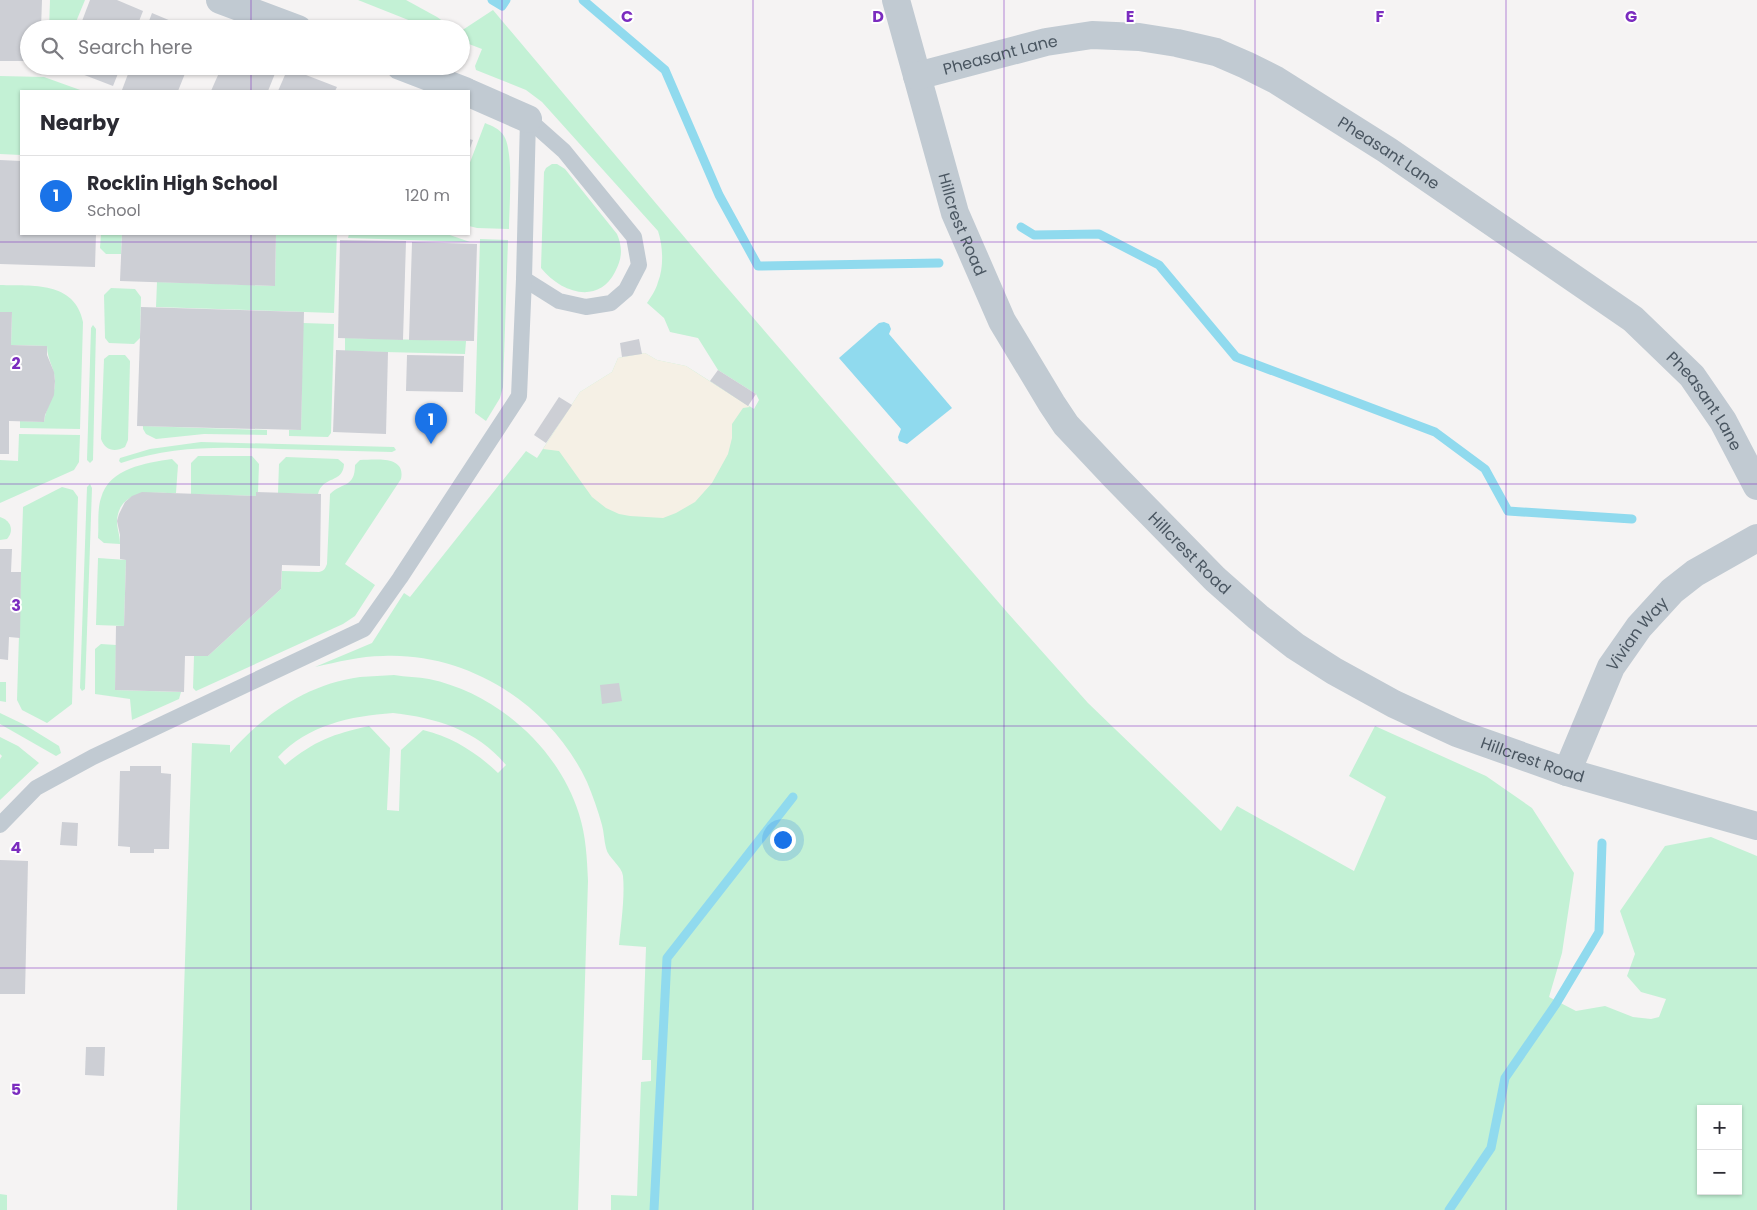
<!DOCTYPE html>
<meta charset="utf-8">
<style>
:root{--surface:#fff;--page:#f2f2f3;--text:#2b2b33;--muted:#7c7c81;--line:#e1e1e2;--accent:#1a73e8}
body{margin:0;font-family:Poppins,sans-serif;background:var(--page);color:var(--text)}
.controls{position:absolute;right:15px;bottom:15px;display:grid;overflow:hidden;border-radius:0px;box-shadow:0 1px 4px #0004}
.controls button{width:45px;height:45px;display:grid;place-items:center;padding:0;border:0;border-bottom:1px solid var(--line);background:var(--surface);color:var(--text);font:25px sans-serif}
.you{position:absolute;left:782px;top:839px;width:18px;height:18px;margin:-12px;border:4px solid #fff;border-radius:50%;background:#1a73e8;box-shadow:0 0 0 8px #1a73e833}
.badge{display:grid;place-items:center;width:32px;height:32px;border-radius:50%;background:var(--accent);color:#fff;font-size:16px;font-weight:700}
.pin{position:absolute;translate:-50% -41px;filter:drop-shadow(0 1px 2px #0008)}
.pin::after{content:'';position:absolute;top:26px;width:18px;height:15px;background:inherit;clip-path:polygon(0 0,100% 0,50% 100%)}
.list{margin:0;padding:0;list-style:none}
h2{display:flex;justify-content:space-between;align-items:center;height:65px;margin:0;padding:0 20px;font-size:21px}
h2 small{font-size:16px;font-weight:400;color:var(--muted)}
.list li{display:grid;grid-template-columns:32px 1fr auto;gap:15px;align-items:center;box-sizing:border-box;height:80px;padding:0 20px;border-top:1px solid var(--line)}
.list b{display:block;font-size:19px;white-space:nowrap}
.list p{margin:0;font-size:16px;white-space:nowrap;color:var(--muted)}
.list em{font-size:16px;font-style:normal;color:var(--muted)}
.icon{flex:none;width:28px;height:28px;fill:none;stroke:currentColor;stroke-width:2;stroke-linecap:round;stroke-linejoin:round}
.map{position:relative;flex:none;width:1757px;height:1210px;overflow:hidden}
.search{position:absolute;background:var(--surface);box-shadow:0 1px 4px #0004;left:20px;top:20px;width:450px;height:55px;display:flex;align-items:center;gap:12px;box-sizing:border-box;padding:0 18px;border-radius:28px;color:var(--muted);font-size:19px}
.panel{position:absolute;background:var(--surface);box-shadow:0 1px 4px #0004;left:20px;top:90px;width:450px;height:145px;border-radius:0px}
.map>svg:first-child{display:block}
</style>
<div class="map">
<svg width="1757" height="1210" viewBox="0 0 1757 1210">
<rect width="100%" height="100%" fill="#f5f3f3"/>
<g fill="#c3f1d5" fill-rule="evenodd">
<polygon points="50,0 85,0 73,29 49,29"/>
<polygon points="358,0 406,0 437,17 454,29 431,29"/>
<path d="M493,10L718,277L1006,611L1088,703L1221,831L1237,806L1354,871L1386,797L1349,776L1375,726L1486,776L1532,808L1574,873L1562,953L1549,997L1576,1011L1605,1006L1633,1017L1651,1019L1659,1017L1666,999L1641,992L1627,976L1635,954L1620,911L1665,846L1711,837L1757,856V1210H611V1195L637,1196L641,1082L651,1081V1060H642L646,947L619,945C621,924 625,897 623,876C622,866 608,858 606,848C604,840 604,833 602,825C598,811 593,796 587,782C551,705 468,652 383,656C360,656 338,662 315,667L372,643L404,593L410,597L526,451L537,458L580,392L612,372L618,358L645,353L657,360L686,366L754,409L759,400L756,394L718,370L698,338L670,332L664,318L647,303C651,297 656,290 658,282C664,267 663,246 658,231L542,102L526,90L476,70L475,66L482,49L461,41V31ZM1701,1109H1738V1191H1701Z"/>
<polygon points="0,76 44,77 83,91 21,91 21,155 0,154"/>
<path d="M485,123C492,126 500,129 504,136C514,152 509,208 509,229L477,228L469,226V165Z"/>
<path d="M552,164H557L565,169L617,234C623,248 622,259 615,272C598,305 561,293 541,268L544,172L546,168Z"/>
<polygon points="101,234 122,234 121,254 106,254 100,248"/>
<polygon points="276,234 337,234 334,313 156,307 157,282 275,286"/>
<polygon points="349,234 447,234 470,242 348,238"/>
<polygon points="480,239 508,240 503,387 500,398 486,421 475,413"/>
<path d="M0,285C32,286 75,281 83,322L80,429L20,428V421L44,422C45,409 54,398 55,384C56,370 47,360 47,346L11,345L12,312H0Z"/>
<polygon points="111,288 135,289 141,297 140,338 134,344 109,343 105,338 104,295"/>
<polygon points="303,323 334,324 331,433 328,437 289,436 289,430 301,430"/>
<polygon points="93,325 96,329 93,460 90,463 87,460 91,328"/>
<polygon points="345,338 466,341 465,354 345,351"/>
<path d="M109,355H125L130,361L128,440L125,447C114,453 105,450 101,439L104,359Z"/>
<polygon points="143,426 267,430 267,435 204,434 156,439 146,434 143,429"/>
<polygon points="19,434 80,435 79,462 74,470 0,503 0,460 18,461"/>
<path d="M201,442L394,447L396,450L392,452C354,451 316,450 277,449C221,447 175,445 121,463L119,461L120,458L150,449Z"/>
<polygon points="198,456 252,456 259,464 258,492 256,493 256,496 191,494 191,463"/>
<path d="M286,457L338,459L344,464C343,484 323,475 318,494L278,493L279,464Z"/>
<path d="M172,459L178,465L176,493C154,493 119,488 117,521C117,529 120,535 120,544L104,543L98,538C99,525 97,510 101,498C109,468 146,463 172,459Z"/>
<path d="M360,460C375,460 406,455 401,479L345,564L375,585L355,616L343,624L196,691L193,688L194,656H208L281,589L282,571L319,572C324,571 325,569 327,564L330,494C342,482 355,488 355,465Z"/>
<polygon points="90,484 92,488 85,689 82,691 80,688 87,487"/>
<polygon points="62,487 73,490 78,497 72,704 47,723 22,710 17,700 23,507"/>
<path d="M0,517C10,520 15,530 7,539L0,540Z"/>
<polygon points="98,558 126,560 124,626 96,625"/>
<polygon points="101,644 116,645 115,690 181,692 179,699 132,720 130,699 95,694 95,649"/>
<path d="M394,675C406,677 418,677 429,679C496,693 558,747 579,814C586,836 587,858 588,881L578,1210H177L192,743L230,745V753C264,714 308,684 360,677C371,676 383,676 394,675ZM393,713C437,718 477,730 506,765L498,773C476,752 452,737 423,730L401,750L399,811L387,810L390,748L369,726C333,734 314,741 285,765L278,757C308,725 350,716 393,713Z"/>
<polygon points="0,682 6,682 6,702 0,701"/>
<polygon points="0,713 25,725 59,746 61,753 56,756 0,724"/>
<polygon points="0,737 18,746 39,763 0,800 0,759 2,756 0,754"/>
<polygon points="0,1194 7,1195 7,1210 0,1210"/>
</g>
<polygon fill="#f5f0e5" points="645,353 657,360 686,366 750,407 743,408 732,424 732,438 728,454 712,483 695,502 676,513 663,518 630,516 619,514 606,508 592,497 559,451 543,449 580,392 612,372 618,358"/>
<polygon fill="#90daee" points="884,322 889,324 891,329 889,334 952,408 907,444 899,441 898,437 901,429 839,358 879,323"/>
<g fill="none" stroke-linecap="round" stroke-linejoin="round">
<g stroke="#90daee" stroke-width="9">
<polyline points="492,0 502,6 506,0"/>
<polyline points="583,0 665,70 719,195 758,266 939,263"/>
<polyline points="1021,227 1034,235 1099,234 1159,265 1236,357 1435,432 1485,469 1508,511 1632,519"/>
<polyline points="654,1210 667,958 793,797"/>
<polyline points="1449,1210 1491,1148 1505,1078 1556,1004 1599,932 1602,843"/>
</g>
</g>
<g fill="#cdcfd5">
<polygon points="0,0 42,0 41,29 29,29 29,61 0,61"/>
<polygon points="90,0 117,0 143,11 136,29 79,29"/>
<polygon points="152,13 190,29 146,29"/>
<polygon points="61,66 121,66 113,86"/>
<polygon points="131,66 188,66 178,91 124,91 122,90"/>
<polygon points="222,66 278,66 268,91 211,91"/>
<polygon points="288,68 337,87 335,91 278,91"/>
<polygon points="469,139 473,140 469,151"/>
<polygon points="0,160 21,161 21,234 96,234 95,267 0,264"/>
<polygon points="122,234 276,234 275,286 120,281"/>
<polygon points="340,240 406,241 403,340 338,338"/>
<polygon points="412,242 477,244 474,341 409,340"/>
<polygon points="141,307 304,312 301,430 137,426"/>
<polygon points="0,312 12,312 11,345 47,346 47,355 54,372 55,381 54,395 45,415 44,422 9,421 9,454 0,454"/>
<polygon points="639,339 642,354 622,357 620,343"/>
<polygon points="336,350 388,352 386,434 333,432"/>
<polygon points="407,355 464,356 463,392 406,391"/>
<polygon points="718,370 756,394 748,406 710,381"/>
<polygon points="559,397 572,405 546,443 534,435"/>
<polygon points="142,492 256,496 256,492 321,494 320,566 282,565 281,589 208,656 185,656 184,692 115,690 116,626 124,626 126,560 120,559 120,535 117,521 119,514 125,502 132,496"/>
<polygon points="0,549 12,549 11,572 21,572 20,638 9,637 8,660 0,659"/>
<polygon points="619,683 622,701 602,704 600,685"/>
<polygon points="130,766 161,766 161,773 171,774 169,849 154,849 154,853 130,853 130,847 118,846 120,771 130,771"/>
<polygon points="62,822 78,823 77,846 60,845"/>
<polygon points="0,860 28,861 25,994 0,994"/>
<polygon points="86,1047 105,1047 104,1076 85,1075"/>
</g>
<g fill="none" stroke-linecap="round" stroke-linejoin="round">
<g stroke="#c1cad2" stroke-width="16">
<polyline points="524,279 559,301 586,307 611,303 626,290 639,265 634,237 564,151 528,119"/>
<polyline points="0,825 36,788 93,757 364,629 400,578 519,396 524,279 528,119"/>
</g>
<g stroke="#c1cad2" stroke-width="28">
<polyline points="220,0 298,29"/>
<path id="s1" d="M896,0L955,213L1002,321L1052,404L1066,425L1114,476L1215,579L1258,617L1295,646L1334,671L1394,704L1457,733L1567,772L1757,826"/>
<polyline points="400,66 465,91"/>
<path id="s2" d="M917,76L1046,42L1092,35L1139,37L1177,43L1216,52L1246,65L1276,80L1387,150L1633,319L1692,376L1723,421L1757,486"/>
<polyline points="469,93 528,119"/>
<path id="s3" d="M1567,772L1611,667L1639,627L1672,591L1695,573L1757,538"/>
</g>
</g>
<path fill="none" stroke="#7b2cbf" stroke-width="1" stroke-opacity="0.55" d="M251,0V29M502,0V1210M753,0V1210M1004,0V1210M1255,0V1210M1506,0V1210M251,66V91M251,234V1210M0,242H1757M0,484H1757M0,726H1757M0,968H1757"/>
<g text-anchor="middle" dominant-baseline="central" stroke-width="4" stroke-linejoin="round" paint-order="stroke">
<g font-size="16" fill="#4a5661" stroke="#fff">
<text stroke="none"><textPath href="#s2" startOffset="86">Pheasant Lane</textPath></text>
<text stroke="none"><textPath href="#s2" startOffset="506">Pheasant Lane</textPath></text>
<text stroke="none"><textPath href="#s1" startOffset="234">Hillcrest Road</textPath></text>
<text stroke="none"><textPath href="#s2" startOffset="911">Pheasant Lane</textPath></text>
<text stroke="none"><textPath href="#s1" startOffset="639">Hillcrest Road</textPath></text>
<text stroke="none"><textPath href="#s3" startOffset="156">Vivian Way</textPath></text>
<text stroke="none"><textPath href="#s1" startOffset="1044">Hillcrest Road</textPath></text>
</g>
</g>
<g font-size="16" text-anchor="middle" font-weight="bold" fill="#7b2cbf" stroke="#fff" stroke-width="4" stroke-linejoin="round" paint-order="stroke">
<text x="627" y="22">C</text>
<text x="878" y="22">D</text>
<text x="1130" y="22">E</text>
<text x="1380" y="22">F</text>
<text x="1631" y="22">G</text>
<text x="16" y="369">2</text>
<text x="16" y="611">3</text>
<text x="16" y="853">4</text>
<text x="16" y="1095">5</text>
</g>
</svg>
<div class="controls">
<button>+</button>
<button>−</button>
</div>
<div class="you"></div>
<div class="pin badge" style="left:431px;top:444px">1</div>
<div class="search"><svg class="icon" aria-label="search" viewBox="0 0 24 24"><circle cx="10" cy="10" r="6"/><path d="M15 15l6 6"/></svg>Search here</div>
<section class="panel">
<h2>Nearby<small></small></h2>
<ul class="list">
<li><span class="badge">1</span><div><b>Rocklin High School</b><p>School</p></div><em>120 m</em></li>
</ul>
</section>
</div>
